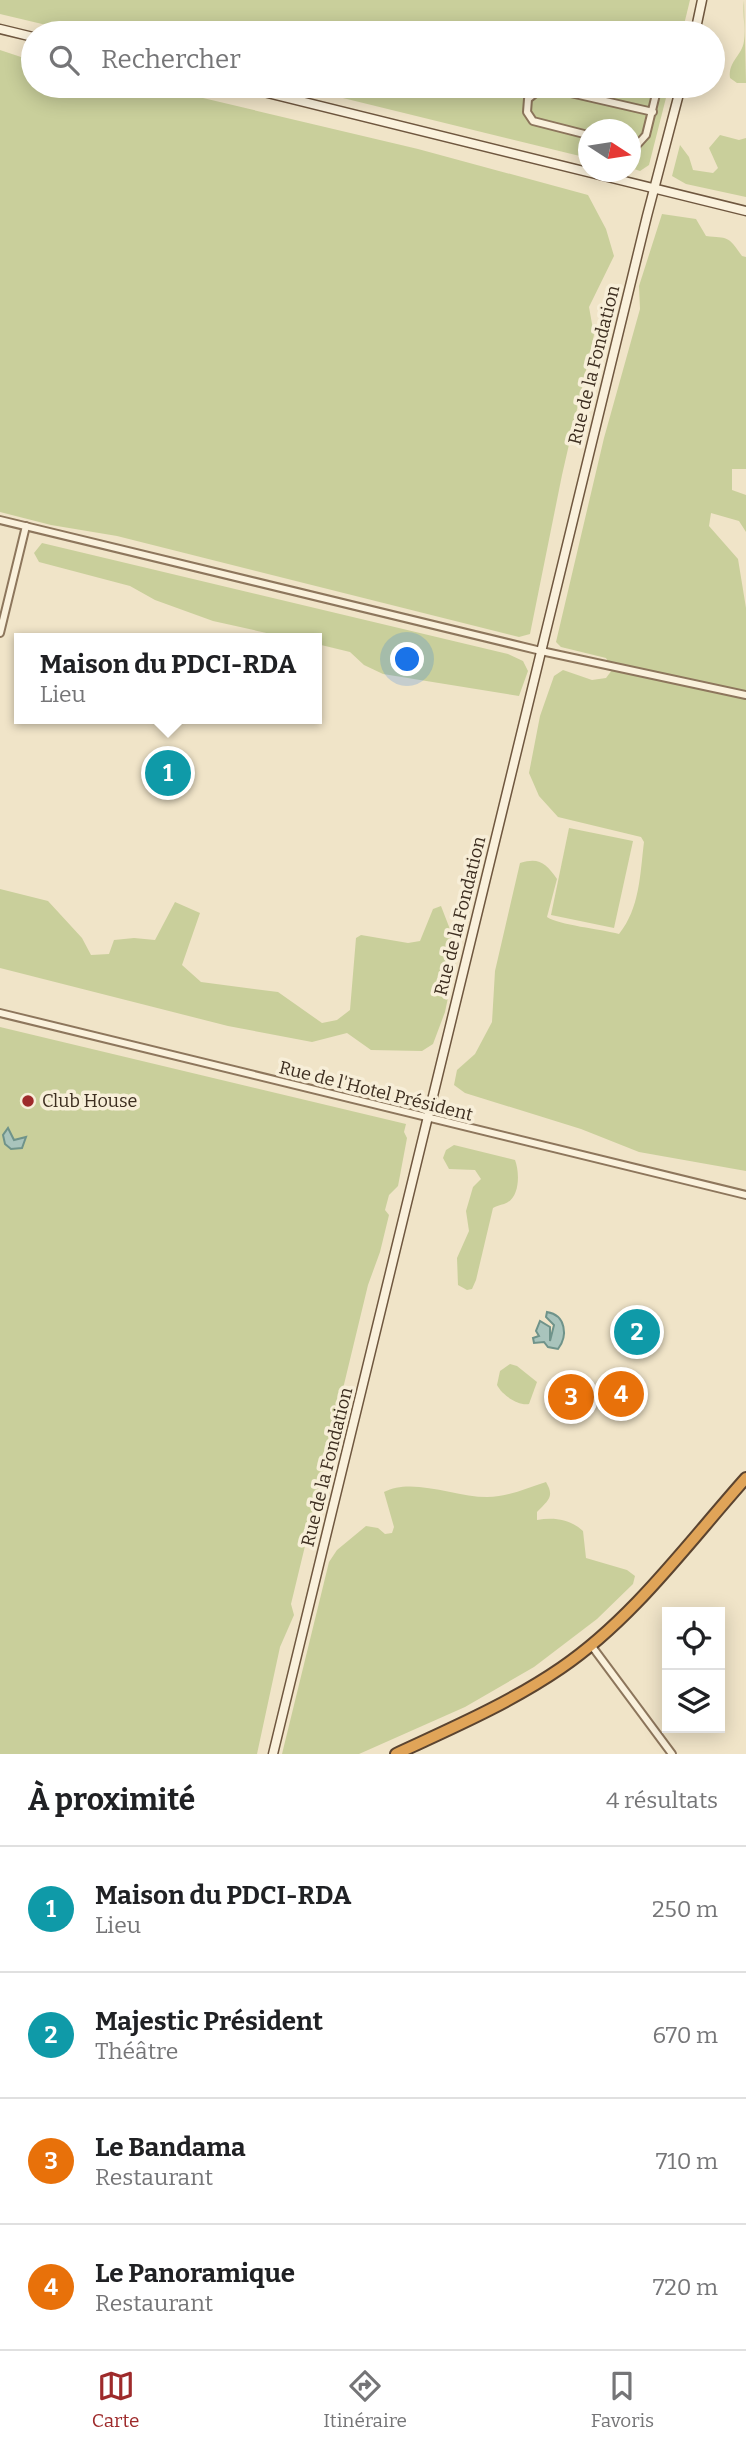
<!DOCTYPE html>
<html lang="fr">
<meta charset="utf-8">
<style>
:root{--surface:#fff;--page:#f2f2f2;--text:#202124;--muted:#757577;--line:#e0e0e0;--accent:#9e2a2b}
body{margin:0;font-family:Bitter,serif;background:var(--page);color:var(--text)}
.controls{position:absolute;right:21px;bottom:21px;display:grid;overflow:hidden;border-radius:0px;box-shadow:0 4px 18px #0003}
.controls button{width:63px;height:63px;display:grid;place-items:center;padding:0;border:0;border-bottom:2px solid var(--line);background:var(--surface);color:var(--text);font:35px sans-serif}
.compass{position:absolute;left:578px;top:119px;width:63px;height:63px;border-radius:50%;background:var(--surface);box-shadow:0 4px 18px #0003;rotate:102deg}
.you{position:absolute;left:408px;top:660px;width:24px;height:24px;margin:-18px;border:5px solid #fff;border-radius:50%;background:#1a73e8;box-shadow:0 0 0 10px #1a73e833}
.badge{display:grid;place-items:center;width:46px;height:46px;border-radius:50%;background:var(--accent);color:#fff;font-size:23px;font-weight:700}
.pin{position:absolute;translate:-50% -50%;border:4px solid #fff;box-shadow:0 2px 7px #0006}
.popup{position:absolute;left:14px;top:633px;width:308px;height:91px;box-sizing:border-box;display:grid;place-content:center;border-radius:0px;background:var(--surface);filter:drop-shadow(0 2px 5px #0005);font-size:23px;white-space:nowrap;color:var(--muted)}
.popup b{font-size:26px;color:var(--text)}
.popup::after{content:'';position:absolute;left:50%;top:100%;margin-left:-14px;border:14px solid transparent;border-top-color:var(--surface)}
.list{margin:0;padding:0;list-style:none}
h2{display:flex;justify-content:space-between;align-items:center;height:91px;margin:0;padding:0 28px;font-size:30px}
h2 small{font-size:23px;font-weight:400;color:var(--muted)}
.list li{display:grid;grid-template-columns:46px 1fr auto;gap:21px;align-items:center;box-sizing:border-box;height:126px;padding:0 28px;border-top:2px solid var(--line)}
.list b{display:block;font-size:26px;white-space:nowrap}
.list p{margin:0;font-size:23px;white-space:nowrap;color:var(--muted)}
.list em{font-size:23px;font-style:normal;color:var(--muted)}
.icon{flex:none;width:38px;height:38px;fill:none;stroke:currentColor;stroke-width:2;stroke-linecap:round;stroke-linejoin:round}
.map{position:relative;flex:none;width:746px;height:1754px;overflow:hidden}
.search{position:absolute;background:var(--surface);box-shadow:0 4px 18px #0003;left:21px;right:21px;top:21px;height:77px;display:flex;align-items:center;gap:18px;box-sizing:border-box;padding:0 24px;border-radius:38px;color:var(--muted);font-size:26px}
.sheet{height:595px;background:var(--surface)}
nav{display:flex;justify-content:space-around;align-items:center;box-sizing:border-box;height:98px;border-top:2px solid var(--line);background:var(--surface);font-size:19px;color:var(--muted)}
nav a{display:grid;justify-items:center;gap:4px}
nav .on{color:var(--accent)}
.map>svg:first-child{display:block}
</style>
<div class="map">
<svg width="746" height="1754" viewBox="0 0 746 1754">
<rect width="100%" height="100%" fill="#f0e4c8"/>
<g fill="#c9cf9b">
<polygon points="0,0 690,0 682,33 80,33 0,14"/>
<path d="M744,0L746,83H737L730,78C728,61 742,56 744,41C746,28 742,15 744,0Z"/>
<polygon points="0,50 33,61 33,86 141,86 169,90 418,149 588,195 606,229 614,256 589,307 594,335 562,475 530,634 519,637 117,536 51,525 0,512"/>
<polygon points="294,86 669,86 649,165 640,171 631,168 630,130 588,130 588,158"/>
<polygon points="720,135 739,140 746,138 746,197 686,184 672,176 680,145 689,157 693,170 713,173 718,168 709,148"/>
<path d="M662,214L696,219L706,236C728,239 727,234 742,256L746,257V469H732V490L746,495V532L739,521L711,513L709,526L738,559L746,608V1171L639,1152L581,1129L465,1093L454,1085L457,1070L475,1054L492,1022L495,971L520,863C539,857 546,863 557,879L547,917C558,925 601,929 619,934C640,908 640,874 644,842L641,837L558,817L539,796L529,773L540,716L554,676L563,670L592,680L606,678L612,670L606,658L561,647L556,642L604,438L640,309L639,286Z"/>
<polygon points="42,543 508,654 523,661 528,671 519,696 383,674 364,665 350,652 317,644 317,638 289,638 213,621 155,600 130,586 39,562 34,553"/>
<polygon points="569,828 633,841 614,928 551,915"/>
<polygon points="0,889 48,901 82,938 91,955 109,954 114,940 134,938 155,940 175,902 200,913 182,965 201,982 278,992 322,1023 337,1020 350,1010 356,938 361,935 408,943 420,941 433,909 441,906 458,950 445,1012 433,1044 422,1051 371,1050 347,1033 312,1042 228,1026 0,968"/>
<polygon points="0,1027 406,1124 404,1132 407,1138 398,1186 389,1195 385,1210 389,1215 380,1252 368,1285 291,1604 294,1615 280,1647 257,1754 0,1754"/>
<path d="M454,1145L515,1160C520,1173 520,1199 504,1204C500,1205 496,1206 493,1208L476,1280L472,1289L467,1290L458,1285L457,1258L469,1231L466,1211L473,1187L481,1179L475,1170L449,1169L443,1158L446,1150Z"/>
<path d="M510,1364L517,1366L537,1382L529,1404C518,1406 502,1395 497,1385L500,1371Z"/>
<path d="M546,1482C555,1497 548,1500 537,1512V1520C554,1517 570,1519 583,1531L586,1558L627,1570L635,1576L633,1584L597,1619L534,1667L465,1707L359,1754H282L329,1562L337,1550L366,1526L378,1528L385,1534L392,1533L394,1527L384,1492C412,1477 455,1497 487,1497C509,1497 526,1488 546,1482Z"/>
</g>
<g fill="#a9c4bc" stroke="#6f938a" stroke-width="2">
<polygon points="8,1128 14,1140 26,1137 22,1148 11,1149 5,1144 3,1135"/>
<path d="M547,1312C566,1315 568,1336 558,1349L548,1347L544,1342L534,1343L533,1338L539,1336L536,1331L540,1321L550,1327V1341L554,1325L546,1317Z"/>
</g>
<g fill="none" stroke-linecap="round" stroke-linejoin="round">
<defs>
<g id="street">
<polyline points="588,135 533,121 527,112 528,99 538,91 553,89 653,112"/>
<polyline points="630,144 637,145 646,135 658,86"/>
<polyline points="0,520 541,651 746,695"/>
<polyline points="0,633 26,526"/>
<polyline points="0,1013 746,1195"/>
<polyline points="591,1645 672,1754"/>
</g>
<g id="secondary">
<polyline points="0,29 33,37"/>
<polyline points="695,33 702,0"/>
<polyline points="239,86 746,211"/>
<polyline points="273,1754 647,216 681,86"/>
</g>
<path id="highway" d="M396,1754C452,1728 510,1703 561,1668C633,1619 688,1543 746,1478"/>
</defs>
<use href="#street" stroke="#8d765c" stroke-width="10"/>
<use href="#secondary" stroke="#6f573f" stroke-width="11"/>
<use href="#highway" stroke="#5b4430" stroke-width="14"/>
<use href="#street" stroke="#faf1dc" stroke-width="6"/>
<use href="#secondary" stroke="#faf1dc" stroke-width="8"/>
<use href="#highway" stroke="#e0a458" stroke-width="10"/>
</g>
<circle fill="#9e2a2b" stroke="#f7eed8" stroke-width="2.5" cx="28" cy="1101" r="7"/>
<g text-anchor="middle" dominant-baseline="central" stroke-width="7" stroke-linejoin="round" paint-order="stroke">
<g font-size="18" fill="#3d2e20" stroke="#f7eed8">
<text transform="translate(594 365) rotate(-76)">Rue de la Fondation</text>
<text transform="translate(460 916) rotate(-76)">Rue de la Fondation</text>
<text transform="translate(376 1091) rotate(14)">Rue de l'Hotel Président</text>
<text transform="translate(327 1467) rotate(-76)">Rue de la Fondation</text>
</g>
<g font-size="18" fill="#3d2e20" stroke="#f7eed8" text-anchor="start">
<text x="42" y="1101">Club House</text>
</g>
</g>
</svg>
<div class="controls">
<button><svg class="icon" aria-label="locate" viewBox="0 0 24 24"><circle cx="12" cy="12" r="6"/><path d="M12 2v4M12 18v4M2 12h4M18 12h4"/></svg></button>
<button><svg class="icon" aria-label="layers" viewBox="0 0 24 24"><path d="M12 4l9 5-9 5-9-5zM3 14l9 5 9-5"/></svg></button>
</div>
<svg class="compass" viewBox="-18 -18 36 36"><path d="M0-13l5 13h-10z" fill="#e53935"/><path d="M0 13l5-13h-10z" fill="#757577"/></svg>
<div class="you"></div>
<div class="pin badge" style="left:168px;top:773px;background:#0f9aa8">1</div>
<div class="popup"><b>Maison du PDCI-RDA</b>Lieu</div>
<div class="pin badge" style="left:637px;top:1332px;background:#0f9aa8">2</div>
<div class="pin badge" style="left:571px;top:1397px;background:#e8710a">3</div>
<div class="pin badge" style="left:621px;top:1394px;background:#e8710a">4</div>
<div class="search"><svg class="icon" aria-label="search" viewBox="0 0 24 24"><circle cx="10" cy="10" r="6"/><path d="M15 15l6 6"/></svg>Rechercher</div>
</div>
<section class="sheet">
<h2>À proximité<small>4 résultats</small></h2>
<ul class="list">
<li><span class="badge" style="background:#0f9aa8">1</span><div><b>Maison du PDCI-RDA</b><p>Lieu</p></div><em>250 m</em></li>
<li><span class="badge" style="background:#0f9aa8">2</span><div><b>Majestic Président</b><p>Théâtre</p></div><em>670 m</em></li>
<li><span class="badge" style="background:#e8710a">3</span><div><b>Le Bandama</b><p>Restaurant</p></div><em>710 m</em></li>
<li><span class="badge" style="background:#e8710a">4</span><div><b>Le Panoramique</b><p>Restaurant</p></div><em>720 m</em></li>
</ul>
</section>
<nav>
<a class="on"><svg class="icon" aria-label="map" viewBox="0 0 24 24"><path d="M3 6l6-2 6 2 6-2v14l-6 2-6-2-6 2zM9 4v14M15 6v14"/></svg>Carte</a>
<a><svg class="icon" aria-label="directions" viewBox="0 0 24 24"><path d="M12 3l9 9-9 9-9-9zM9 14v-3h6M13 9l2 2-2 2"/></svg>Itinéraire</a>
<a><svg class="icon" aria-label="saved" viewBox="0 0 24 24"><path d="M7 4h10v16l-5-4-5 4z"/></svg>Favoris</a>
</nav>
